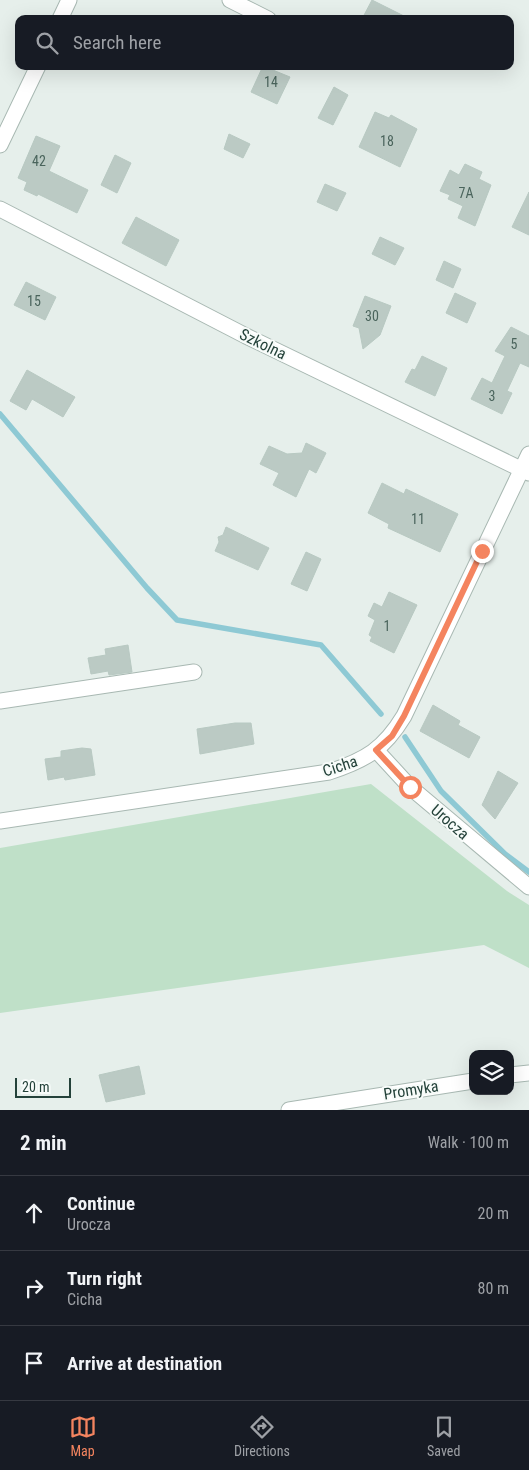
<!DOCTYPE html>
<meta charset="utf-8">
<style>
:root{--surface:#171b24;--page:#20242c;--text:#f1f3f6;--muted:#9ea1a6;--line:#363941;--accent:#f4845f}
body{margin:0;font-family:"Roboto Condensed",sans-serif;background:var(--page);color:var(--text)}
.controls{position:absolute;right:15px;bottom:15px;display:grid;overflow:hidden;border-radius:10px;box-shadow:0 5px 20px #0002}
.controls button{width:45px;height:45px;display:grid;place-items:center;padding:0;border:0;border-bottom:1px solid var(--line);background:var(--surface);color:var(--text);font:25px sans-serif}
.scale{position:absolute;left:15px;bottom:12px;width:56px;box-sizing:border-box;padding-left:5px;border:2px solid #24423a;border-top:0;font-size:14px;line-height:18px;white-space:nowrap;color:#24423a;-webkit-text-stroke:4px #f7fbf9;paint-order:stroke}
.stop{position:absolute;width:15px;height:15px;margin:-11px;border:4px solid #f4845f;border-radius:50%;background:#fff}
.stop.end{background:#f4845f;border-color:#fff;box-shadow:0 1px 5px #0008}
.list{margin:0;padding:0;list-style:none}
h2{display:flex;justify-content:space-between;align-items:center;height:65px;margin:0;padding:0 20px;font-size:21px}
h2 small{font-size:16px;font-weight:400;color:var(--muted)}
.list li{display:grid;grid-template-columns:32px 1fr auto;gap:15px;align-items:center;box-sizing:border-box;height:75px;padding:0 20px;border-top:1px solid var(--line)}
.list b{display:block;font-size:19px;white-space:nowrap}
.list p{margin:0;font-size:16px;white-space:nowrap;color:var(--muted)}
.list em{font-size:16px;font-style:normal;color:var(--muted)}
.icon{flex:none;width:28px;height:28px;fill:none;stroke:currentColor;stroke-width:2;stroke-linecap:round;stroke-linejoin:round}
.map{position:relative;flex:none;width:529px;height:1110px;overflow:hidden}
.search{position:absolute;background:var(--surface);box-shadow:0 5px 20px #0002;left:15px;right:15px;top:15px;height:55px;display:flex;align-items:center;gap:12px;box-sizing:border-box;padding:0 18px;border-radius:10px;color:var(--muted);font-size:19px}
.sheet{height:290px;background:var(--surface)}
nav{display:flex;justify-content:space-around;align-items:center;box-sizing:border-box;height:70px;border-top:1px solid var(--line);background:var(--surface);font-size:14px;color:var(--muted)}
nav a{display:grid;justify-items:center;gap:2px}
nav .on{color:var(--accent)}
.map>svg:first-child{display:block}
</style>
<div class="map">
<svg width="529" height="1110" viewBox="0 0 529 1110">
<rect width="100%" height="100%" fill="#e6efeb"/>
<polygon fill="#bfe0c8" points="371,784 507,891 529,905 529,968 484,945 0,1013 0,848"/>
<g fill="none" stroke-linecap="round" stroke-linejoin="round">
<g stroke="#8ec9d4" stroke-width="5.5">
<polyline points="0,414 147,588 177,620 321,645 381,714"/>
<polyline points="405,737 441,791 505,854 529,872"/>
</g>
</g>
<g fill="#bbcac4" stroke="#b8c9c2">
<polygon points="372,0 410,19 362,19"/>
<polygon points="263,66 290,77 277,104 251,92"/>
<polygon points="334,87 348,95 333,125 318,118"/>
<polygon points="375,112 389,118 391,115 417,129 400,167 359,147"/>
<polygon points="229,134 250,144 243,158 224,149"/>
<polygon points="36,136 60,146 49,171 88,190 77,213 38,194 37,196 24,190 27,182 18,178"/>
<polygon points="115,155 131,163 117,193 101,185"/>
<polygon points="465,164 482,172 479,179 491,185 475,226 458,218 463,206 448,199 450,195 440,191 450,170 459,175"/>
<polygon points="325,184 346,193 337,211 317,202"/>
<polygon points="529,192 529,235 512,227"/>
<polygon points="136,217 179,240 166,266 122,243"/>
<polygon points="380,237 404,248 395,265 372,254"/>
<polygon points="444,261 461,269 453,288 436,280"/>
<polygon points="26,282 56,297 45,320 14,305"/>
<polygon points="455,293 476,303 467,323 446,313"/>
<polygon points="365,296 391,306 380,335 363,349 359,328 353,326"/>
<polygon points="511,327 529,336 529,367 520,363 507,391 512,393 502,414 471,399 482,378 492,383 505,356 495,351"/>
<polygon points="422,356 447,368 435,396 405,382 412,369 415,370"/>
<polygon points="27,370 75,397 63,417 32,399 26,410 10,401"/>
<polygon points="306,443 326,453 316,473 309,469 296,497 273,485 279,473 260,464 269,446 287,454 302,453"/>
<polygon points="382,483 404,494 406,489 458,514 440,552 388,528 389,524 368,513"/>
<polygon points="226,527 269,548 258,570 215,551 219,542 218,537 223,535"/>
<polygon points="306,552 321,559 307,591 291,584"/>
<polygon points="389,592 417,605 394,653 370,641 372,637 369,635 375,620 368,616 374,603 382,607"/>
<polygon points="128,645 132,672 109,675 108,671 91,674 88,658 106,655 105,649"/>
<polygon points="433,705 460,721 458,725 480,737 469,758 420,731"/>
<polygon points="235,723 251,723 254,744 200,754 197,729"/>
<polygon points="82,748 91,749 95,775 65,780 64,777 48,780 45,759 61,757 61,751"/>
<polygon points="498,771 518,783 495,819 482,805"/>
<polygon points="139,1066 145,1094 106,1102 99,1075"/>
</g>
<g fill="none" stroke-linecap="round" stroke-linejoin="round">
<defs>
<g id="minor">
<polyline points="230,0 268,19"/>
<polyline points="60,19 69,0"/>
<polyline points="0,145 38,66"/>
<polyline points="0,209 246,336 529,473"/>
<polyline points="0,701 194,672"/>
<polyline points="376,750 410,787 529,887"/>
<path d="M0,821L329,772C366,760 384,749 404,716L529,454"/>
<polyline points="510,1075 529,1073"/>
<polyline points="289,1110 473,1081"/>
</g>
</defs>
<use href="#minor" stroke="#a8b8b2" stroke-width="17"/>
<use href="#minor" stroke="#fff" stroke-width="15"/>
</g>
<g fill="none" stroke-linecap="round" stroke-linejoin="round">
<polyline stroke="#f4845f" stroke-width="6" points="410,787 376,750 392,736 404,716 482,551"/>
</g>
<g text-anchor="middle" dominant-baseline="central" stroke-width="4" stroke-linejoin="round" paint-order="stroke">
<g font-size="14" fill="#4a645c">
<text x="271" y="82">14</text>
<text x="387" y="141">18</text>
<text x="39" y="161">42</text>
<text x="466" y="193">7A</text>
<text x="34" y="301">15</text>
<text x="372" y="316">30</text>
<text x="514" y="344">5</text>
<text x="492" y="396">3</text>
<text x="418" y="519">11</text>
<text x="387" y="626">1</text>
</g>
<g font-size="16" fill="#24423a" stroke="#f7fbf9">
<text transform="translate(263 344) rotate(26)">Szkolna</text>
<text transform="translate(340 766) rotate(-18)">Cicha</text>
<text transform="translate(450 822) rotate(41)">Urocza</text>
<text transform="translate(411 1090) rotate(-9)">Promyka</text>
</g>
</g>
</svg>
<div class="controls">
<button><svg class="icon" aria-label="layers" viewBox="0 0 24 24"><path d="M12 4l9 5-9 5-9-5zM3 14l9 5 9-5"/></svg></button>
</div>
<div class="scale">20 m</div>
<div class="stop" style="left:410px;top:787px"></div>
<div class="stop end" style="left:482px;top:551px"></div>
<div class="search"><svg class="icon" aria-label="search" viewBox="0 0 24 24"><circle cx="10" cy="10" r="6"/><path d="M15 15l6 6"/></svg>Search here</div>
</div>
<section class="sheet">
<h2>2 min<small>Walk · 100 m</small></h2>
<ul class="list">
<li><svg class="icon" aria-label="ahead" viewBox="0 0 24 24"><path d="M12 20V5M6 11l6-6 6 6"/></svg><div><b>Continue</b><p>Urocza</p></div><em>20 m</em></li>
<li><svg class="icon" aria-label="right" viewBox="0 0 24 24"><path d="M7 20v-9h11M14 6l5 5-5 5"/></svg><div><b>Turn right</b><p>Cicha</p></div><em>80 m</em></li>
<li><svg class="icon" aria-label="arrive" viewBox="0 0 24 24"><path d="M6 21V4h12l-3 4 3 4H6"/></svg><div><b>Arrive at destination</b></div></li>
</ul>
</section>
<nav>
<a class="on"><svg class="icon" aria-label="map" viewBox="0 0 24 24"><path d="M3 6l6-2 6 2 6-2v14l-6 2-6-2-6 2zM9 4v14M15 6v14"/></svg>Map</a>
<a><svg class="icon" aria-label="directions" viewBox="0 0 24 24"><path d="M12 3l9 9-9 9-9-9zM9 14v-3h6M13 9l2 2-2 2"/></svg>Directions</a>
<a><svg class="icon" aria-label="saved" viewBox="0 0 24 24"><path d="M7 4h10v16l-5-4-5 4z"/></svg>Saved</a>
</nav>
